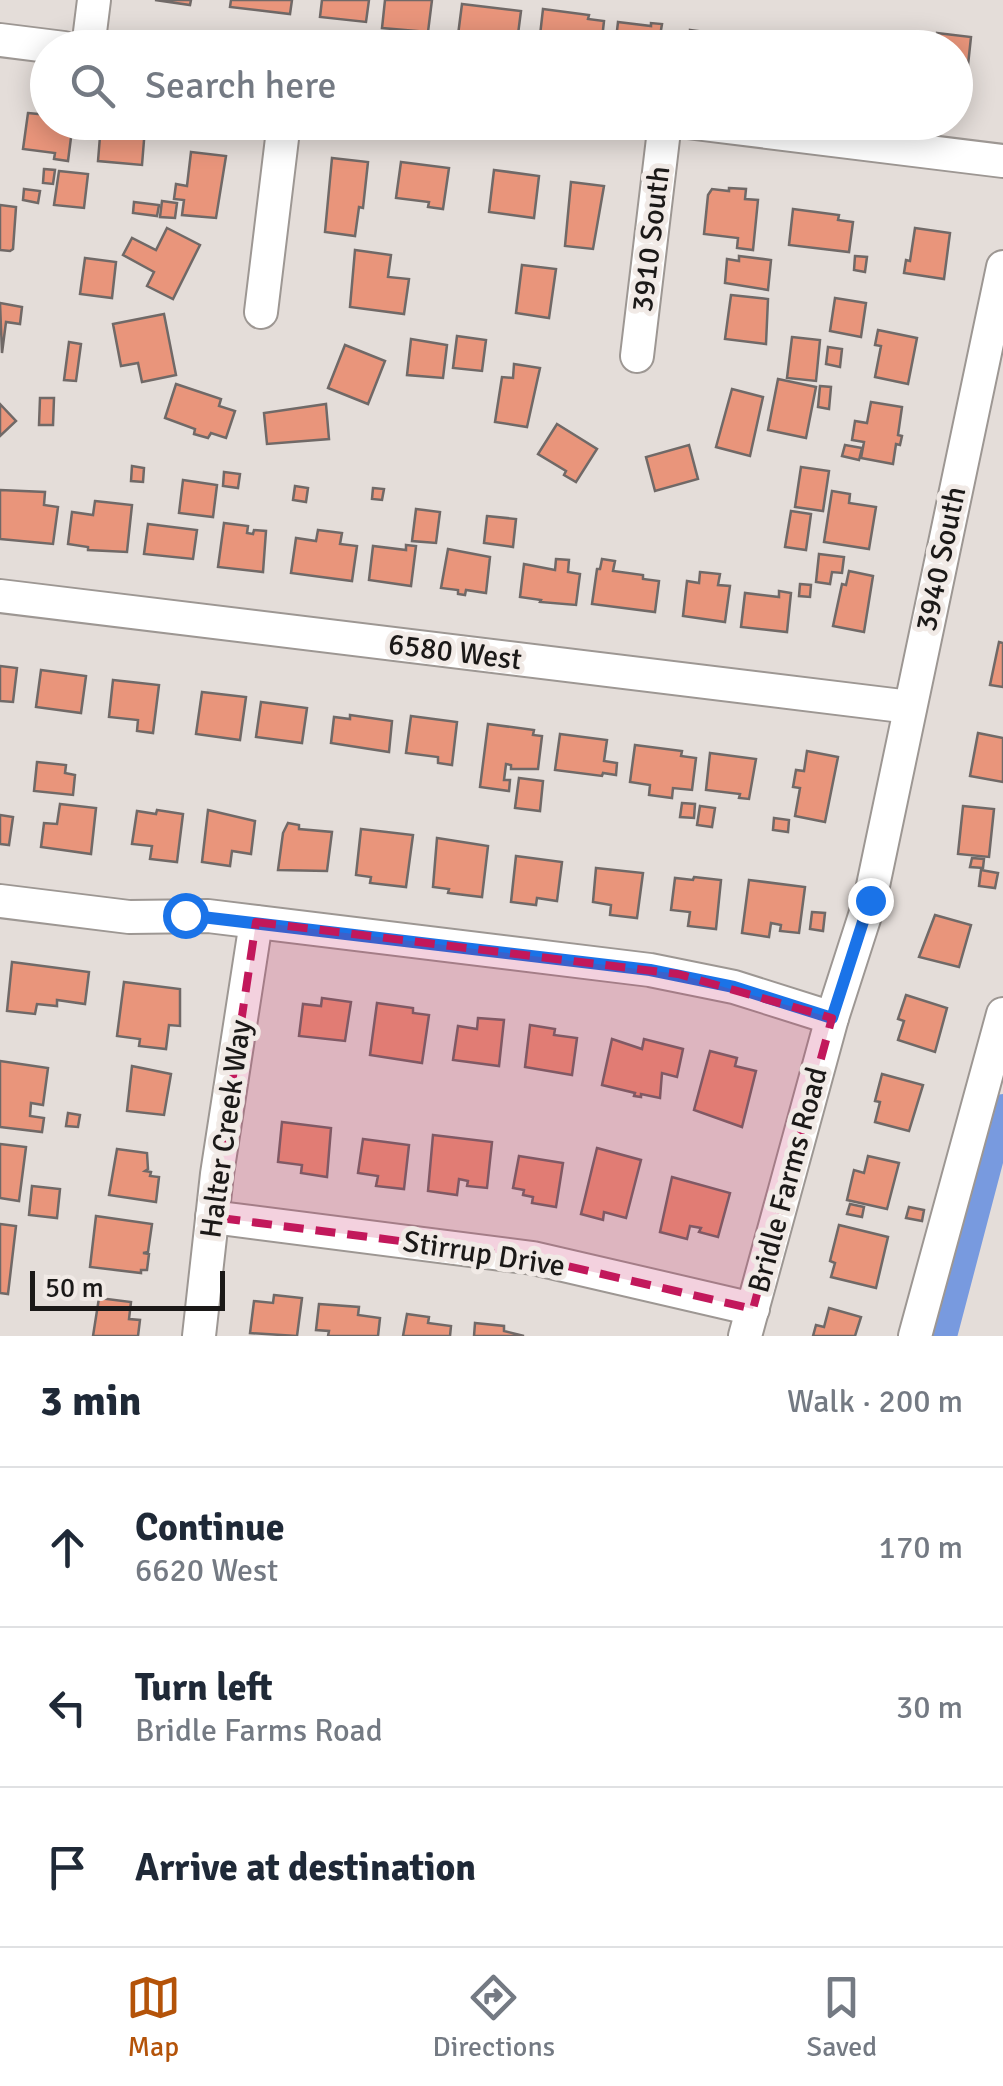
<!DOCTYPE html>
<meta charset="utf-8">
<style>
:root{--surface:#fff;--page:#f2f2f3;--text:#1f2937;--muted:#747a83;--line:#e0e1e3;--accent:#b45309}
body{margin:0;font-family:Signika,sans-serif;background:var(--page);color:var(--text)}
.scale{position:absolute;left:30px;bottom:25px;width:195px;box-sizing:border-box;padding-left:10px;border:5px solid #1b1918;border-top:0;font-size:28px;line-height:35px;white-space:nowrap;color:#1b1918;-webkit-text-stroke:8px #f1eae6;paint-order:stroke}
.stop{position:absolute;width:30px;height:30px;margin:-22px;border:8px solid #1a73e8;border-radius:50%;background:#fff}
.stop.end{background:#1a73e8;border-color:#fff;box-shadow:0 2px 10px #0008}
.list{margin:0;padding:0;list-style:none}
h2{display:flex;justify-content:space-between;align-items:center;height:130px;margin:0;padding:0 40px;font-size:42px}
h2 small{font-size:32px;font-weight:400;color:var(--muted)}
.list li{display:grid;grid-template-columns:65px 1fr auto;gap:30px;align-items:center;box-sizing:border-box;height:160px;padding:0 40px;border-top:2px solid var(--line)}
.list b{display:block;font-size:38px;white-space:nowrap}
.list p{margin:0;font-size:32px;white-space:nowrap;color:var(--muted)}
.list em{font-size:32px;font-style:normal;color:var(--muted)}
.icon{flex:none;width:55px;height:55px;fill:none;stroke:currentColor;stroke-width:2;stroke-linecap:round;stroke-linejoin:round}
.map{position:relative;flex:none;width:1003px;height:1336px;overflow:hidden}
.search{position:absolute;background:var(--surface);box-shadow:0 5px 25px #0003;left:30px;right:30px;top:30px;height:110px;display:flex;align-items:center;gap:25px;box-sizing:border-box;padding:0 35px;border-radius:55px;color:var(--muted);font-size:38px}
.sheet{height:610px;background:var(--surface)}
nav{display:flex;justify-content:space-around;align-items:center;box-sizing:border-box;height:140px;border-top:2px solid var(--line);background:var(--surface);font-size:28px;color:var(--muted)}
nav a{display:grid;justify-items:center;gap:5px}
nav .on{color:var(--accent)}
.map>svg:first-child{display:block}
</style>
<div class="map">
<svg width="1003" height="1336" viewBox="0 0 1003 1336">
<rect width="100%" height="100%" fill="#e4ddd9"/>
<g fill="none" stroke-linecap="round" stroke-linejoin="round">
<polyline stroke="#789adf" stroke-width="28" points="943,1336 1003,1108"/>
</g>
<g fill="#e9957b" stroke="#706967" stroke-width="2.5">
<polygon points="155,0 191,0 190,5"/>
<polygon points="231,0 292,0 290,14 230,7"/>
<polygon points="322,0 369,0 366,22 320,17"/>
<polygon points="385,0 432,0 428,32 382,28"/>
<polygon points="462,4 521,11 517,42 488,39 488,42 458,35"/>
<polygon points="543,9 589,15 588,19 604,21 601,48 539,44"/>
<polygon points="618,22 651,26 651,23 662,24 658,48 615,48"/>
<polygon points="690,30 736,36 735,48 689,48"/>
<polygon points="792,32 816,34 815,48 766,48 767,42 791,45"/>
<polygon points="937,33 971,37 966,84 961,83 958,113 956,48 935,48"/>
<polygon points="662,40 676,42 675,48 661,48"/>
<polygon points="28,113 48,115 48,122 73,122 68,161 54,159 55,153 23,149"/>
<polygon points="101,124 145,128 142,165 98,161"/>
<polygon points="191,152 226,156 216,218 182,215 184,200 174,199 176,184 187,186"/>
<polygon points="332,158 368,162 363,208 359,207 355,236 325,232"/>
<polygon points="401,162 449,168 443,209 428,207 429,202 396,198"/>
<polygon points="44,169 55,170 53,184 43,183"/>
<polygon points="494,170 539,176 534,218 489,212"/>
<polygon points="59,171 88,174 84,208 54,205"/>
<polygon points="571,182 604,186 593,249 565,246"/>
<polygon points="729,188 746,189 745,199 758,200 753,250 737,248 738,238 704,234 708,195 712,189 729,191"/>
<polygon points="24,189 40,191 38,203 23,200"/>
<polygon points="162,201 177,203 175,218 160,217"/>
<polygon points="134,202 159,205 157,216 133,213"/>
<polygon points="0,205 16,207 13,249 10,251 0,250"/>
<polygon points="793,209 839,215 838,220 853,222 849,252 789,245"/>
<polygon points="167,228 200,245 173,299 147,286 154,272 123,255 132,238 156,250"/>
<polygon points="915,228 950,233 944,279 904,273 906,260 910,261"/>
<polygon points="355,250 391,255 388,277 409,279 404,314 350,307"/>
<polygon points="739,256 771,260 768,290 725,283 727,259 739,261"/>
<polygon points="855,256 867,257 865,272 854,270"/>
<polygon points="85,258 116,262 112,298 80,294"/>
<polygon points="522,265 556,269 549,318 516,313"/>
<polygon points="731,295 768,299 766,344 725,339"/>
<polygon points="835,298 866,303 861,337 830,331"/>
<polygon points="0,303 22,307 20,324 6,322 2,353"/>
<polygon points="164,314 176,375 142,382 138,363 121,366 113,324"/>
<polygon points="878,330 917,338 908,384 875,377 881,346 875,345"/>
<polygon points="457,336 486,340 482,371 453,368"/>
<polygon points="792,337 820,340 816,381 787,378"/>
<polygon points="411,339 447,345 443,378 407,375"/>
<polygon points="69,342 81,344 76,381 64,380"/>
<polygon points="345,345 385,361 368,404 328,388"/>
<polygon points="828,347 842,349 840,367 826,364"/>
<polygon points="514,364 540,368 527,427 495,422 502,377 513,378"/>
<polygon points="778,379 816,387 806,438 768,430"/>
<polygon points="176,384 221,399 219,406 235,411 226,438 211,433 208,438 194,434 195,429 165,418"/>
<polygon points="820,386 831,387 829,409 818,407"/>
<polygon points="732,389 763,397 750,456 716,447"/>
<polygon points="40,398 54,398 53,425 39,425"/>
<polygon points="871,402 902,407 898,435 902,436 900,445 896,444 893,464 861,458 864,442 852,440 855,421 867,423"/>
<polygon points="0,404 16,421 0,436"/>
<polygon points="326,404 329,439 267,444 264,413"/>
<polygon points="557,424 597,449 576,482 564,475 566,471 538,454"/>
<polygon points="689,445 698,479 655,491 646,457"/>
<polygon points="845,445 862,448 859,460 842,456"/>
<polygon points="132,466 144,468 143,482 131,481"/>
<polygon points="801,467 829,471 823,511 795,507"/>
<polygon points="224,472 240,474 238,488 223,486"/>
<polygon points="183,480 217,485 213,517 179,513"/>
<polygon points="295,486 308,488 306,502 293,500"/>
<polygon points="373,488 384,489 382,500 372,499"/>
<polygon points="0,490 45,492 44,505 58,507 53,544 0,539"/>
<polygon points="832,491 850,494 849,503 876,507 869,549 824,542"/>
<polygon points="95,501 132,505 127,552 88,550 88,547 68,544 72,512 93,515"/>
<polygon points="416,509 440,512 436,543 412,541"/>
<polygon points="791,511 811,514 806,550 785,547"/>
<polygon points="487,516 516,519 513,547 484,543"/>
<polygon points="224,523 248,526 247,533 253,534 254,530 266,531 263,572 218,567"/>
<polygon points="148,524 197,530 193,559 144,554"/>
<polygon points="318,530 342,533 340,544 357,546 352,581 291,573 296,538 316,541"/>
<polygon points="406,545 416,546 411,586 369,580 373,546 406,550"/>
<polygon points="448,549 490,557 486,593 466,590 465,595 458,594 458,590 441,588"/>
<polygon points="819,554 844,557 842,573 832,572 830,584 816,582"/>
<polygon points="556,559 569,560 568,572 580,574 576,605 540,602 541,600 520,597 524,564 555,570"/>
<polygon points="602,559 615,561 613,571 643,575 643,579 659,581 655,612 592,604 597,569 600,569"/>
<polygon points="849,571 873,576 864,632 833,626 842,584 846,585"/>
<polygon points="700,572 720,574 718,585 730,586 725,622 683,616 687,581 699,583"/>
<polygon points="800,584 811,585 810,597 799,596"/>
<polygon points="779,591 791,593 787,632 741,627 745,593 779,597"/>
<polygon points="999,642 1003,643 1003,687 990,685"/>
<polygon points="0,666 17,668 13,702 0,701"/>
<polygon points="41,670 86,676 81,713 36,707"/>
<polygon points="113,680 159,685 153,733 137,731 138,720 109,717"/>
<polygon points="202,692 246,697 240,740 196,734"/>
<polygon points="261,702 307,708 302,743 256,737"/>
<polygon points="350,715 392,721 389,752 331,743 334,717 350,719"/>
<polygon points="411,716 457,722 452,765 438,763 438,757 406,753"/>
<polygon points="488,724 534,730 533,735 542,736 538,769 511,769 511,765 506,764 504,780 510,780 509,791 480,787"/>
<polygon points="978,733 1003,738 1003,782 970,776"/>
<polygon points="560,734 607,740 604,761 617,763 616,775 603,773 602,776 555,770"/>
<polygon points="635,745 682,751 681,756 696,758 692,790 673,788 672,798 649,795 650,785 630,782"/>
<polygon points="807,751 838,757 825,822 795,816 800,788 793,787 796,770 804,771"/>
<polygon points="710,753 756,759 749,799 739,798 740,794 706,790"/>
<polygon points="37,762 66,765 65,773 75,775 73,795 34,791"/>
<polygon points="519,778 543,781 540,811 515,808"/>
<polygon points="682,803 695,804 694,818 680,817"/>
<polygon points="60,804 96,808 91,854 41,847 44,823 57,824"/>
<polygon points="700,806 715,808 712,827 697,825"/>
<polygon points="963,806 994,809 989,857 958,854"/>
<polygon points="157,810 183,814 177,862 150,859 152,846 132,844 137,811 156,814"/>
<polygon points="208,810 255,821 251,854 232,851 230,866 202,862"/>
<polygon points="0,815 13,817 9,845 0,844"/>
<polygon points="774,818 789,820 788,832 773,830"/>
<polygon points="288,823 299,825 299,829 332,832 327,871 278,870 283,833"/>
<polygon points="361,829 413,835 406,887 370,883 371,877 356,875"/>
<polygon points="437,838 488,846 482,897 448,893 449,889 433,887"/>
<polygon points="516,856 562,862 557,901 537,898 536,905 511,902"/>
<polygon points="972,858 984,859 983,868 970,867"/>
<polygon points="596,868 643,873 637,918 610,915 611,905 593,902"/>
<polygon points="981,870 998,873 995,888 979,886"/>
<polygon points="694,877 721,880 716,929 688,926 690,912 671,910 675,878 693,880"/>
<polygon points="749,880 805,887 799,933 780,931 781,925 771,923 769,937 742,933"/>
<polygon points="812,912 825,913 823,931 810,929"/>
<polygon points="935,915 971,925 959,967 919,957"/>
<polygon points="12,962 89,972 85,1004 57,1000 57,1006 37,1004 35,1014 7,1011"/>
<polygon points="124,982 180,989 180,1026 169,1025 166,1049 139,1046 140,1039 117,1036"/>
<polygon points="906,995 947,1008 935,1052 898,1040 904,1021 898,1019"/>
<polygon points="322,998 351,1002 345,1041 299,1036 303,1004 321,1006"/>
<polygon points="377,1003 413,1008 413,1013 429,1015 422,1063 370,1055"/>
<polygon points="478,1018 504,1020 499,1066 453,1060 458,1026 477,1029"/>
<polygon points="530,1025 555,1029 554,1035 577,1038 572,1075 525,1067"/>
<polygon points="612,1039 642,1049 644,1039 683,1049 677,1077 662,1073 660,1098 641,1094 641,1097 634,1096 635,1093 602,1085"/>
<polygon points="710,1051 737,1058 735,1066 756,1071 742,1127 694,1110"/>
<polygon points="0,1061 48,1068 43,1105 31,1103 30,1116 44,1118 42,1132 0,1127"/>
<polygon points="132,1066 171,1074 164,1115 127,1111"/>
<polygon points="882,1074 923,1085 909,1131 875,1122 880,1102 875,1101"/>
<polygon points="68,1113 80,1115 78,1127 66,1126"/>
<polygon points="282,1122 331,1128 327,1177 301,1173 302,1165 278,1162"/>
<polygon points="433,1135 492,1142 487,1188 467,1186 468,1181 459,1179 457,1195 428,1191"/>
<polygon points="363,1139 409,1145 404,1189 376,1186 378,1176 358,1173"/>
<polygon points="0,1144 26,1147 19,1201 0,1198"/>
<polygon points="597,1148 641,1160 626,1218 604,1212 603,1220 581,1214"/>
<polygon points="117,1149 147,1153 148,1169 145,1171 151,1172 150,1176 159,1177 156,1202 109,1195"/>
<polygon points="519,1156 563,1163 556,1207 532,1203 533,1197 523,1195 524,1190 513,1188"/>
<polygon points="868,1156 899,1163 887,1209 847,1200 854,1170 864,1173"/>
<polygon points="672,1177 730,1193 718,1237 699,1232 701,1228 690,1226 687,1239 660,1232"/>
<polygon points="32,1186 60,1189 57,1218 29,1215"/>
<polygon points="850,1204 864,1207 862,1217 847,1214"/>
<polygon points="909,1207 924,1210 922,1221 906,1218"/>
<polygon points="96,1216 152,1224 148,1252 143,1253 149,1254 147,1270 141,1270 141,1273 90,1267"/>
<polygon points="0,1224 16,1226 8,1294 0,1293"/>
<polygon points="839,1225 888,1237 876,1288 831,1277 835,1263 830,1261"/>
<polygon points="274,1295 302,1298 297,1336 250,1333 254,1301 273,1303"/>
<polygon points="99,1298 131,1302 129,1319 140,1320 138,1336 93,1336"/>
<polygon points="319,1304 359,1307 358,1315 380,1318 378,1336 328,1336 329,1331 316,1330"/>
<polygon points="829,1308 861,1317 855,1336 813,1336 816,1325 824,1327"/>
<polygon points="407,1314 429,1317 428,1323 451,1326 450,1336 403,1336"/>
<polygon points="475,1323 504,1326 504,1331 524,1336 474,1336"/>
</g>
<g fill="none" stroke-linecap="round" stroke-linejoin="round">
<defs>
<g id="minor">
<polyline points="0,40 64,48"/>
<polyline points="88,48 94,0"/>
<polyline points="687,122 1003,161"/>
<polyline points="261,312 284,122"/>
<polyline points="637,356 665,122"/>
<polyline points="0,596 910,707"/>
<polyline points="0,901 129,917 208,916 650,970 734,987 832,1018"/>
<polyline points="212,1217 533,1258 753,1309"/>
<polyline points="199,1336 217,1174 256,922"/>
<polyline points="745,1336 832,1018 870,900 1003,267"/>
<polyline points="915,1336 1003,1014"/>
</g>
</defs>
<use href="#minor" stroke="#9d9793" stroke-width="36"/>
<use href="#minor" stroke="#fff" stroke-width="32"/>
</g>
<g fill="none" stroke-linecap="round" stroke-linejoin="round">
<polyline stroke="#1a73e8" stroke-width="12" points="185,915 650,970 734,987 832,1018 870,900"/>
</g>
<path fill="#c2185b" fill-opacity="0.2" stroke="#c2185b" stroke-width="8" stroke-dasharray="20 12" stroke-linejoin="round" d="M256,922L678,974L832,1018L753,1309L533,1258L212,1217Z"/>
<g text-anchor="middle" dominant-baseline="central" stroke-width="10" stroke-linejoin="round" paint-order="stroke">
<g font-size="30" fill="#1b1918" stroke="#f1eae6">
<text transform="translate(651 239) rotate(-83)">3910 South</text>
<text transform="translate(941 559) rotate(-78)">3940 South</text>
<text transform="translate(455 652) rotate(7)">6580 West</text>
<text transform="translate(226 1129) rotate(-82)">Halter Creek Way</text>
<text transform="translate(788 1180) rotate(-75)">Bridle Farms Road</text>
<text transform="translate(484 1254) rotate(9)">Stirrup Drive</text>
</g>
</g>
</svg>
<div class="scale">50 m</div>
<div class="stop" style="left:185px;top:915px"></div>
<div class="stop end" style="left:870px;top:900px"></div>
<div class="search"><svg class="icon" aria-label="search" viewBox="0 0 24 24"><circle cx="10" cy="10" r="6"/><path d="M15 15l6 6"/></svg>Search here</div>
</div>
<section class="sheet">
<h2>3 min<small>Walk · 200 m</small></h2>
<ul class="list">
<li><svg class="icon" aria-label="ahead" viewBox="0 0 24 24"><path d="M12 20V5M6 11l6-6 6 6"/></svg><div><b>Continue</b><p>6620 West</p></div><em>170 m</em></li>
<li><svg class="icon" aria-label="left" viewBox="0 0 24 24"><path d="M17 20v-9H6M10 6l-5 5 5 5"/></svg><div><b>Turn left</b><p>Bridle Farms Road</p></div><em>30 m</em></li>
<li><svg class="icon" aria-label="arrive" viewBox="0 0 24 24"><path d="M6 21V4h12l-3 4 3 4H6"/></svg><div><b>Arrive at destination</b></div></li>
</ul>
</section>
<nav>
<a class="on"><svg class="icon" aria-label="map" viewBox="0 0 24 24"><path d="M3 6l6-2 6 2 6-2v14l-6 2-6-2-6 2zM9 4v14M15 6v14"/></svg>Map</a>
<a><svg class="icon" aria-label="directions" viewBox="0 0 24 24"><path d="M12 3l9 9-9 9-9-9zM9 14v-3h6M13 9l2 2-2 2"/></svg>Directions</a>
<a><svg class="icon" aria-label="saved" viewBox="0 0 24 24"><path d="M7 4h10v16l-5-4-5 4z"/></svg>Saved</a>
</nav>
